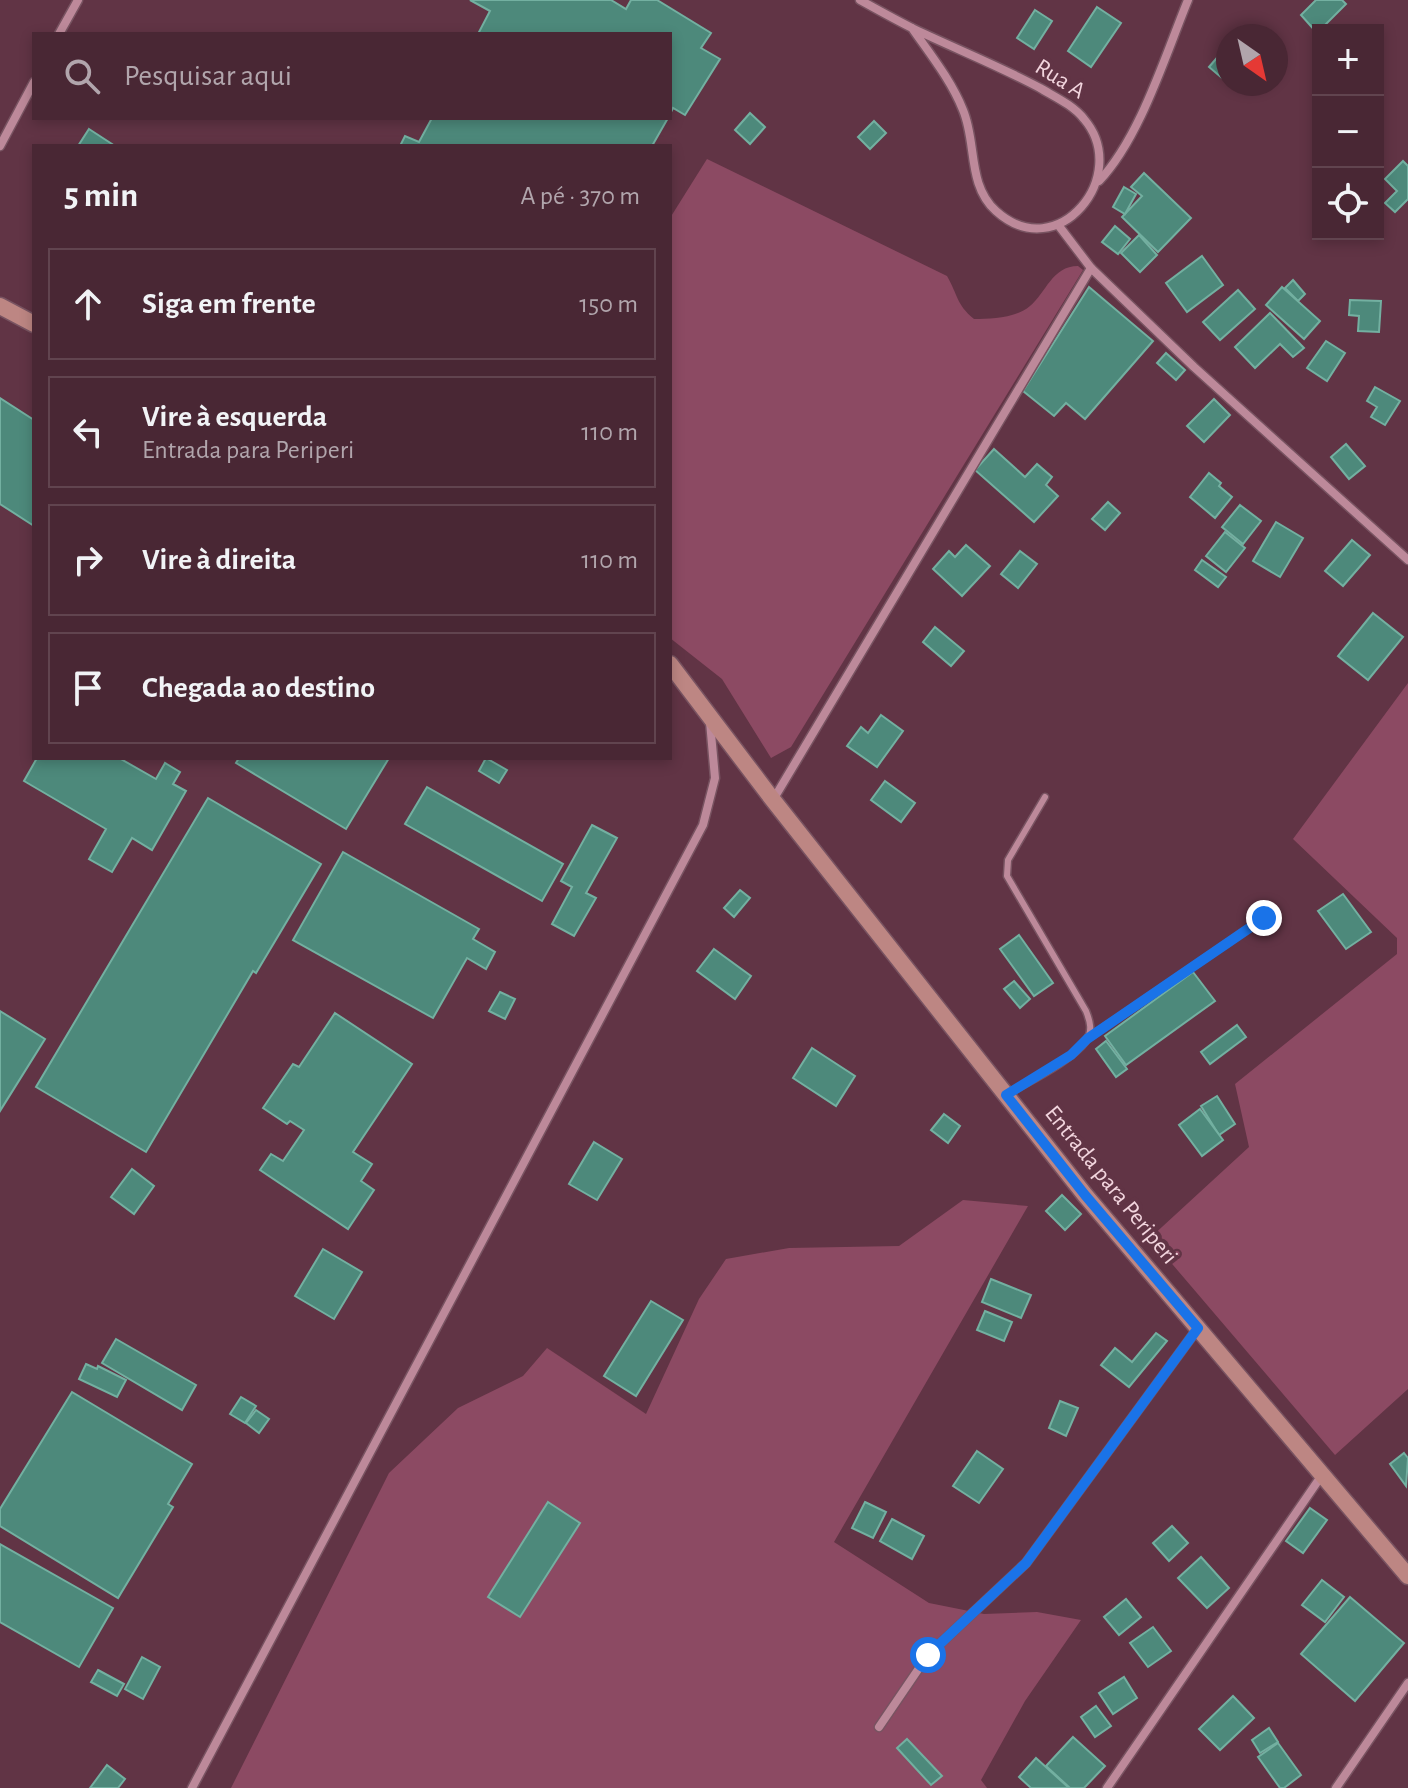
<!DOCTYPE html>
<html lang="pt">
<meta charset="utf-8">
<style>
:root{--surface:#492734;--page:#533340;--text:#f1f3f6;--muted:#b1a5ac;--line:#61444f}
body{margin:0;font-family:"Alegreya Sans",sans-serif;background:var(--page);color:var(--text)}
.controls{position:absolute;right:24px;top:24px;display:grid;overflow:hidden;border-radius:0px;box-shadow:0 4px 12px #0003}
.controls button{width:72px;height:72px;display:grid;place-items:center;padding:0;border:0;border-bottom:2px solid var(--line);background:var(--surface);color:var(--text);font:40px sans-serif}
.compass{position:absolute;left:1216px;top:24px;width:72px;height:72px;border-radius:50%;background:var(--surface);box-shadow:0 4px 12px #0003;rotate:146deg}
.stop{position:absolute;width:24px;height:24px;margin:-18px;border:6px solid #1a73e8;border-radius:50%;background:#fff}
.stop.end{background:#1a73e8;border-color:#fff;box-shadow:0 2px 8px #0008}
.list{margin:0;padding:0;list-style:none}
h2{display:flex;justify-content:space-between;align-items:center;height:104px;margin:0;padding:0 32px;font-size:34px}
h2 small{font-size:26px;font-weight:400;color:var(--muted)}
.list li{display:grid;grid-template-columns:52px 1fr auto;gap:24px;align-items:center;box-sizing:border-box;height:112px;margin:0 16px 16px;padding:0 16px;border:2px solid var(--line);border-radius:0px}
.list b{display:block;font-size:30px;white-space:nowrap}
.list p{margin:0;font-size:26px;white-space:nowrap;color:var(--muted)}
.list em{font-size:26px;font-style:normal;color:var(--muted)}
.icon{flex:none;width:44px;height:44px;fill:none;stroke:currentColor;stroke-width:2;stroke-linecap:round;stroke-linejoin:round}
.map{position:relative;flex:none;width:1408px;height:1788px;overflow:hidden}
.search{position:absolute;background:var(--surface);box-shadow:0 4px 12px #0003;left:32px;top:32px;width:640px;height:88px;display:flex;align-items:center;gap:20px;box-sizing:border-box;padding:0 28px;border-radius:0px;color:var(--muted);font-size:30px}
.panel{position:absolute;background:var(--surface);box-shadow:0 4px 12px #0003;left:32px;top:144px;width:640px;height:616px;border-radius:0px}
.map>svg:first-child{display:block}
</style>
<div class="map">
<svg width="1408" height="1788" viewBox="0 0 1408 1788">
<rect width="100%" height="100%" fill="#613445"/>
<g fill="#8c4a63">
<path d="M707,159L947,276C958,295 956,304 974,319C992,319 1016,318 1030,306C1046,293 1052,266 1078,266L1083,270L791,747L771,758L722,679L670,638V218Z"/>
<polygon points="1408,683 1408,1389 1335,1455 1150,1238 1249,1147 1235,1084 1397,954 1397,938 1293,839"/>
<polygon points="963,1200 1028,1206 834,1542 929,1603 984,1614 1037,1612 1081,1620 1025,1701 981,1780 987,1788 231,1788 389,1473 458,1408 523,1376 547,1348 646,1414 699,1299 726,1259 789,1248 899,1246"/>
</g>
<g fill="#4d897b" stroke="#73b0a1" stroke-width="2">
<polygon points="470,0 611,0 626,9 631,0 657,0 711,33 701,48 720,59 685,115 673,108 670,114 670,34 478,34 490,11"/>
<polygon points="1316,0 1342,0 1346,4 1317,33 1301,15"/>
<polygon points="1097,7 1121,23 1091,67 1068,51"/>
<polygon points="1035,10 1052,21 1034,49 1017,38"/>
<polygon points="1222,52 1228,57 1228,83 1209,67"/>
<polygon points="750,113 765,127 750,144 735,130"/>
<polygon points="432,118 668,118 652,146 400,146 405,136 419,142"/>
<polygon points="874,121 886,133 870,149 858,137"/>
<polygon points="89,129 115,146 78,146"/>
<polygon points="1403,161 1408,166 1408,199 1395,212 1385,203 1397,191 1385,179"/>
<polygon points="1144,173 1191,218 1158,252 1122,217 1142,196 1131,187"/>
<polygon points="1124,187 1136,194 1125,214 1113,207"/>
<polygon points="1115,226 1130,239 1118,254 1102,242"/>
<polygon points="1139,235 1157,255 1140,272 1121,253"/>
<polygon points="1202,256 1223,285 1187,312 1166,283"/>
<polygon points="1293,280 1305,294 1298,301 1285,288"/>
<polygon points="1089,287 1153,341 1085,419 1066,403 1054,416 1023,391"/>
<polygon points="1282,287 1320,321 1304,339 1266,305"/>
<polygon points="1238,290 1255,309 1220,340 1203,322"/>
<polygon points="1350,300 1381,301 1379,332 1358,331 1359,316 1349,315"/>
<polygon points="1270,313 1304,348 1293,357 1280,344 1255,368 1235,347"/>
<polygon points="1326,341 1345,353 1327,381 1307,368"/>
<polygon points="1166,353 1185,370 1176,380 1157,363"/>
<polygon points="1375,387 1400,401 1385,425 1371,417 1377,407 1367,401"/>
<polygon points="0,398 34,420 34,526 0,504"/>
<polygon points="1214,399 1230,415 1204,442 1187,426"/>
<polygon points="1346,444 1365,466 1349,479 1331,457"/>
<polygon points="994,449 1025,477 1037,464 1052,477 1046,485 1058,496 1034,522 975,470"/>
<polygon points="1209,473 1221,483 1219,486 1232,497 1215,518 1190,497"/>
<polygon points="1108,502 1120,513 1105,530 1092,519"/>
<polygon points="1240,505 1261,521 1243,544 1222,527"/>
<polygon points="1276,522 1303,538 1280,577 1253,561"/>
<polygon points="1225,532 1245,548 1226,572 1206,556"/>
<polygon points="1352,540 1370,555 1343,586 1325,571"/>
<polygon points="966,545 990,566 962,596 933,569 949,551 955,557"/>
<polygon points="1020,551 1037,564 1018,588 1001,574"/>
<polygon points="1202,560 1226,577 1218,587 1195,570"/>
<polygon points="1373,613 1403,637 1368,680 1338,656"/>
<polygon points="935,627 964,651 951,666 923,642"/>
<polygon points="881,715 903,731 877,767 847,746 861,727 868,733"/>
<polygon points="37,758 119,758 156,779 165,763 180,772 173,784 186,791 152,850 132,838 112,872 89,859 106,829 24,781"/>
<polygon points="239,758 389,758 346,829 236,763"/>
<polygon points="486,758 507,770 499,783 479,771"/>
<polygon points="885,781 915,803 901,822 871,800"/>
<polygon points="427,787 563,864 542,901 405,824"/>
<polygon points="208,798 321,864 256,973 253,971 146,1152 36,1087"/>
<polygon points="592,825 617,838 586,893 596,898 574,936 552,924 572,887 561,881"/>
<polygon points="343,852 479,929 473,939 495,952 486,969 467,958 433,1018 293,940"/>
<polygon points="740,890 750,898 734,917 724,908"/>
<polygon points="1343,894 1371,932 1346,949 1318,911"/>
<polygon points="1019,935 1053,983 1034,996 1000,949"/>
<polygon points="714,949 751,976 735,999 697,971"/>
<polygon points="1193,972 1215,1001 1126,1065 1105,1036"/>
<polygon points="1014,981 1030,999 1020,1008 1004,989"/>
<polygon points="500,992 515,999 505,1019 489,1011"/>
<polygon points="0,1011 45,1039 0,1111"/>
<polygon points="335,1013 412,1064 353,1152 372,1164 361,1181 374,1190 348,1229 260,1170 271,1154 283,1161 304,1130 290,1121 287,1124 263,1108 293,1064 299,1067"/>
<polygon points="1237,1025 1246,1037 1210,1064 1201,1052"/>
<polygon points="1106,1041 1127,1069 1116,1077 1096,1049"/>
<polygon points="812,1048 855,1076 836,1106 793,1078"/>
<polygon points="1217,1096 1235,1124 1219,1135 1201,1106"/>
<polygon points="1200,1109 1223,1140 1202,1156 1179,1125"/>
<polygon points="944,1114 960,1126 948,1143 931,1130"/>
<polygon points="594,1142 622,1159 597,1200 569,1184"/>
<polygon points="132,1169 154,1186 134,1214 111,1197"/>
<polygon points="1062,1195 1081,1214 1065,1230 1046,1211"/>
<polygon points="323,1249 362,1272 334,1319 295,1296"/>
<polygon points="991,1279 1031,1295 1021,1318 982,1302"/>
<polygon points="651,1301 683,1320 636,1396 604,1376"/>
<polygon points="985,1311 1012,1322 1004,1341 977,1330"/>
<polygon points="1156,1333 1167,1341 1129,1387 1101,1365 1115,1348 1132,1362"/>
<polygon points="116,1339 196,1385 182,1410 102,1363"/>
<polygon points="86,1364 97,1369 98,1366 126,1380 117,1397 79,1379"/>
<polygon points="72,1392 192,1464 168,1504 173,1507 118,1598 0,1526 0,1509"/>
<polygon points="241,1397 256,1406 245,1423 230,1414"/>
<polygon points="1060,1401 1078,1408 1066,1436 1049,1428"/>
<polygon points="256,1410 269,1419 259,1433 246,1423"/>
<polygon points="977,1451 1003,1469 979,1503 953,1486"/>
<polygon points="1404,1453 1408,1458 1406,1486 1390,1464"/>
<polygon points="548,1502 580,1523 520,1617 488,1597"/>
<polygon points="865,1502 886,1512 873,1538 852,1528"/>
<polygon points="1310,1508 1327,1520 1303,1553 1286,1541"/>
<polygon points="892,1519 924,1536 912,1559 880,1541"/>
<polygon points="1172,1526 1188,1543 1169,1561 1153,1543"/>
<polygon points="0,1544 113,1608 79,1667 0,1622"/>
<polygon points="1201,1557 1229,1588 1207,1608 1178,1578"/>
<polygon points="1322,1580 1344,1597 1325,1622 1302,1605"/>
<polygon points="1350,1597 1404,1643 1355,1701 1301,1654"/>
<polygon points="1126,1599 1141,1617 1119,1635 1104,1617"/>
<polygon points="1153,1627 1171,1651 1148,1667 1130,1643"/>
<polygon points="142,1657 160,1667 143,1699 125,1689"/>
<polygon points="98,1670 124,1684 117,1696 91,1682"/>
<polygon points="1124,1677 1137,1698 1113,1714 1099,1693"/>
<polygon points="1233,1696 1254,1718 1220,1750 1199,1729"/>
<polygon points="1096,1706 1111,1726 1095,1737 1081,1717"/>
<polygon points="1269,1728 1278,1742 1260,1753 1252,1740"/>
<polygon points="1073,1737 1105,1766 1084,1788 1070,1788 1046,1766"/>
<polygon points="907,1739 942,1776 931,1785 897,1748"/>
<polygon points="1278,1743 1301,1775 1284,1788 1280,1788 1258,1757"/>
<polygon points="1036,1758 1069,1788 1031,1788 1019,1777"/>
<polygon points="107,1765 125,1779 118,1788 90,1788"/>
</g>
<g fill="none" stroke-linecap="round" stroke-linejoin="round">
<defs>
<g id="lane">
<polyline points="1087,1039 1264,918"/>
<path d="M1006,1095C1029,1081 1070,1062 1086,1041C1093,1031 1090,1021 1086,1011L1007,876L1008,860L1045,797"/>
</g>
<g id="street">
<path d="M860,0C878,10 896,20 914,29C956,49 999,66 1040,88C1055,97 1073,105 1084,119C1132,175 1058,267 996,211C967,185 977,143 963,110C951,80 930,54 912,28"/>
<polyline points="59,34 78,0"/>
<polyline points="0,146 34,82"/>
<path d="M1099,181C1140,138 1165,56 1188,0"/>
<polyline points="1059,226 1091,268 1194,367 1408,560"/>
<polyline points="773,800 1091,268"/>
<polyline points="879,1727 928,1655 1026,1563 1198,1328"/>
<polyline points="192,1788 703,825 715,778 710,722"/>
<polyline points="1107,1788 1322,1475"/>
<polyline points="1336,1788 1408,1683"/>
</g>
<g id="secondary">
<polyline points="0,306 34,324"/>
<polyline points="670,664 773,800 1085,1195 1408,1576"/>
</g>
</defs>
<use href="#lane" stroke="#785361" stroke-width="9"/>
<use href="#street" stroke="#785361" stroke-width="11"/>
<use href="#secondary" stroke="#785361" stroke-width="19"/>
<use href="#lane" stroke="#bd899a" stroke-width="6"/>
<use href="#street" stroke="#bd899a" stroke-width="8"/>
<use href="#secondary" stroke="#bd8683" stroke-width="16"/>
</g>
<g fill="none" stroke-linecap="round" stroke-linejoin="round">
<polyline stroke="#1a73e8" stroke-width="10" points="928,1655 1026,1563 1198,1328 1085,1195 1006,1095 1071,1055 1087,1039 1264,918"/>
</g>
<g text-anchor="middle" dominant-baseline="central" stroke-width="8" stroke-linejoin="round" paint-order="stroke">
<g font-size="24" fill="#f2d5de" stroke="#613445">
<text transform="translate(1060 79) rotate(32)">Rua A</text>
<text transform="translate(1111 1185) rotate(51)">Entrada para Periperi</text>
</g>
</g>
</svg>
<div class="controls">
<button>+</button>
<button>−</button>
<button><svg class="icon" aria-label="locate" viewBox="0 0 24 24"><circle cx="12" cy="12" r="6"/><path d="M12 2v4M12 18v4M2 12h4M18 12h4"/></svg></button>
</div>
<svg class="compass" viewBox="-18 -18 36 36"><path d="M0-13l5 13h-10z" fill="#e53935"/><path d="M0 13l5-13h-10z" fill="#b1a5ac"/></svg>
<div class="stop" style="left:928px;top:1655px"></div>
<div class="stop end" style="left:1264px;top:918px"></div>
<div class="search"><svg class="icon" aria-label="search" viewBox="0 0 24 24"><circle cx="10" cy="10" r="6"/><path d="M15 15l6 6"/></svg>Pesquisar aqui</div>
<section class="panel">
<h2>5 min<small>A pé · 370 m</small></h2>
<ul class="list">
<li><svg class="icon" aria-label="ahead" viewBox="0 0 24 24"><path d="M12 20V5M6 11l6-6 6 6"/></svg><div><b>Siga em frente</b></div><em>150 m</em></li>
<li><svg class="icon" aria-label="left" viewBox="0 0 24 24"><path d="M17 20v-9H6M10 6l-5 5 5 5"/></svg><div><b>Vire à esquerda</b><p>Entrada para Periperi</p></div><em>110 m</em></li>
<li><svg class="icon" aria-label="right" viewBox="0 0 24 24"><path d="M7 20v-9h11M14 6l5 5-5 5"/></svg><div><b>Vire à direita</b></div><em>110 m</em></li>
<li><svg class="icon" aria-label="arrive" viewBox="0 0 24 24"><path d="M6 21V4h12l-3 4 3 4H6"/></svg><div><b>Chegada ao destino</b></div></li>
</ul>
</section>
</div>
